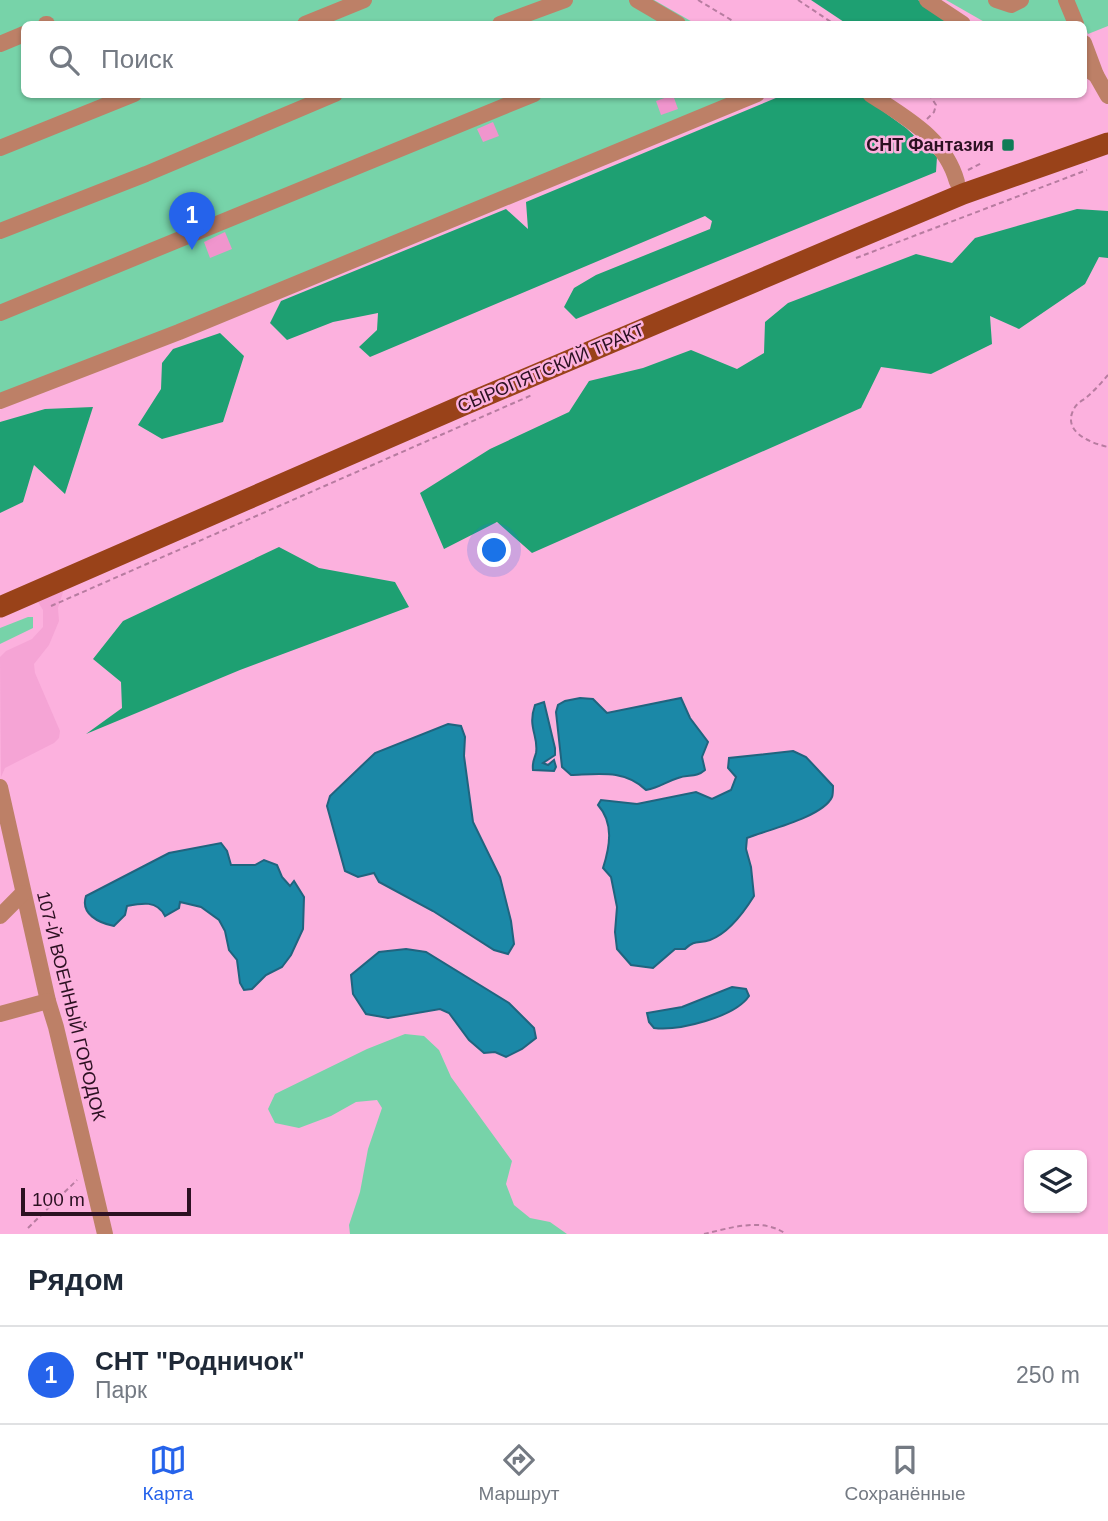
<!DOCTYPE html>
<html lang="ru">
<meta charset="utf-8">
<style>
:root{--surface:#fff;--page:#f2f2f3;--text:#1f2937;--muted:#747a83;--line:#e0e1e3;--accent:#2563eb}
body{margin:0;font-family:Arial,sans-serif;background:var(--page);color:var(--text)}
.controls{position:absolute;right:21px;bottom:21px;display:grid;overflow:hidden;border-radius:10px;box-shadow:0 2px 5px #0004}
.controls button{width:63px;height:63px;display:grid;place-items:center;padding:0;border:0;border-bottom:2px solid var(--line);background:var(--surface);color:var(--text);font:35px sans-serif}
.scale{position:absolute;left:21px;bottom:18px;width:170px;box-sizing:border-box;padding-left:7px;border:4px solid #2c1122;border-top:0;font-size:19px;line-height:24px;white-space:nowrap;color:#2c1122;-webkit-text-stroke:5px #fcb1de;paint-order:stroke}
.you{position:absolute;left:495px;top:551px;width:24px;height:24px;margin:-18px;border:5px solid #fff;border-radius:50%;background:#1a73e8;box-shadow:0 0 0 10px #1a73e833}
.badge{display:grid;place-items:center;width:46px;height:46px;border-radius:50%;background:var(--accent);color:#fff;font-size:23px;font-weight:700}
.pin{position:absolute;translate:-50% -58px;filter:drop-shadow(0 2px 4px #0008)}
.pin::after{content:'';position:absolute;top:37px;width:24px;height:21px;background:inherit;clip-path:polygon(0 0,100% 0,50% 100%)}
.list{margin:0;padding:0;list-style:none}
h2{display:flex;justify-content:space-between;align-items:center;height:91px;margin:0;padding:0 28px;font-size:30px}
h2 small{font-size:23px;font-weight:400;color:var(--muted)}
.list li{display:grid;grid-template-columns:46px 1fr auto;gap:21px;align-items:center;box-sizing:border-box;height:98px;padding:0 28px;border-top:2px solid var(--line)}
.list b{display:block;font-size:26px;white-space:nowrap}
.list p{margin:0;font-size:23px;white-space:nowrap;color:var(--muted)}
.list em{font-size:23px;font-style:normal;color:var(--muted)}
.icon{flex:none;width:38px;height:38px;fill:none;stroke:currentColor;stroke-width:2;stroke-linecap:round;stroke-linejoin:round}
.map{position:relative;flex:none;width:1108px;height:1234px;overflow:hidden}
.search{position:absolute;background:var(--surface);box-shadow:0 2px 5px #0004;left:21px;right:21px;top:21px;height:77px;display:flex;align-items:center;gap:18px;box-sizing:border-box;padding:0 24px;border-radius:10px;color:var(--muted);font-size:26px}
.sheet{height:189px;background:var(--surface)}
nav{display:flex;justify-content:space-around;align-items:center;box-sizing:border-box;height:98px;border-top:2px solid var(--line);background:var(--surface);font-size:19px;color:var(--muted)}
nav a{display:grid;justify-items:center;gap:4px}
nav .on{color:var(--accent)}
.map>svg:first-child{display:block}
</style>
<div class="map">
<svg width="1108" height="1234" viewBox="0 0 1108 1234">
<rect width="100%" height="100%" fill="#fcb1de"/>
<polygon fill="#f5a4d5" points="64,589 58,608 59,621 49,645 34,664 35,673 60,731 59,738 54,743 5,768 1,777 0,657 6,651 32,639 43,627 43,610 38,602"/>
<g fill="#77d3a9">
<polygon points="0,0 654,0 696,24 24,24 24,94 767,95 0,406"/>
<polygon points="946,0 1108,0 1108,26 1088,34 1083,23 1077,24 988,24"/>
<polygon points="28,617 33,617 33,628 0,644 0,628"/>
<polygon points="405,1034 424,1036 439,1050 451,1077 512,1161 506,1184 514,1205 530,1218 550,1222 567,1234 350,1234 349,1225 360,1192 368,1149 382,1108 377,1100 356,1102 331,1116 299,1128 275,1123 268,1109 275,1094 367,1049"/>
</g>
<g fill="#1ea072">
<polygon points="811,0 918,0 955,24 847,24"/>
<polygon points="783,95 861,95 906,128 937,157 936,172 576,319 564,307 574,288 596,275 710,229 712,221 705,216 370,357 359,347 377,330 378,313 333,322 287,340 270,323 281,301 506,209 528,229 526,202"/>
<polygon points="1077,209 1108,211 1108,258 1099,257 1085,284 1019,329 990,316 992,344 931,374 881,367 861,408 532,553 497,522 444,549 420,493 490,449 569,412 589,381 643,368 691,350 737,369 764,353 765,322 788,303 916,254 952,263 975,238"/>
<polygon points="220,333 244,356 223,422 162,439 138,425 161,389 162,363 173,349"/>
<polygon points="93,407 65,494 34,465 23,502 0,513 0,422 45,409"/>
<polygon points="279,547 319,568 395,582 409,607 240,670 86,734 122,708 121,682 93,659 123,621"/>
</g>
<g fill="#1b88a7" stroke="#20647f" stroke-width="2">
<path d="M580,698L593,699L607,713L681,698L690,718L708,742L702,757L705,770C696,778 688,774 678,778C665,782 661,787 646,790C625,769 598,774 571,775L562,767L556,712L558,705L565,701Z"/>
<path d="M544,702L555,748V755L543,763L548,765L554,760L556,767L554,771L533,770C532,762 534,760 536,753C539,736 527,728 535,705Z"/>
<polygon points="448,724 461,726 465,737 464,756 473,822 500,877 511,921 514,944 508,954 494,950 433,911 379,882 374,873 358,877 345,871 327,806 330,796 375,753"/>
<path d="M793,751L806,757L833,786C833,788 833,795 832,797C823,817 767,830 747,838L746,849L751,867L754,896C744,912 729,933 710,940C699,944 695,939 685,949H675L653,968L631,965L617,949L615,932L617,907L611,877L603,868C610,846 614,823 598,805L601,800L637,804L696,792L712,799L731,790L736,777L728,768L729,758Z"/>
<path d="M221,843L227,851L231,865H255L264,860L277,865L282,877L290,886L294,881L304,897L303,929L291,955L282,967L266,975L252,989L244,990L240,983L237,960L229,950L225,931L219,920L201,907L180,902L179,908L165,916C157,900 142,903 127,906L125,915L114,926C99,923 80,914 86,896L169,853Z"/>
<polygon points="406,949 426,952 509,1003 534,1028 536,1038 522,1049 506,1057 495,1052 484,1053 469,1040 449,1013 440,1009 388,1018 366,1014 353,994 351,975 379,952"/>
<path d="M732,987L746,989L749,996C735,1017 679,1031 654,1028L649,1022L647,1013L682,1007Z"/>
</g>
<g fill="#f095cd">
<polygon points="673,95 678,109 661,115 656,101"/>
<polygon points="493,122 499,136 483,142 477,129"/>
<polygon points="225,232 232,249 210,258 204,242"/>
</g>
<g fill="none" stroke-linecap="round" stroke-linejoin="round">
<g stroke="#b77ca0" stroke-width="2" stroke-dasharray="5 3.5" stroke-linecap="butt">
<polyline points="698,0 738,24"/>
<polyline points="798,0 834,24"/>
<polyline points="927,119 934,112 936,105 929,94"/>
<polyline points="968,170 982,163"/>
<polyline points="856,258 1087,170"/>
<path d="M1108,375C1102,382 1095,390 1088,396C1084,400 1078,402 1075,407C1060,431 1090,443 1108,447"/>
<polyline points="51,606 532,395"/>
<polyline points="28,1228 77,1180"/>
<path d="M704,1234C730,1228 762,1217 786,1234"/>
</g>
<g stroke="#bd8067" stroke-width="16">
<polyline points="637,0 678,24"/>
<polyline points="927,0 963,24"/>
<polyline points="996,0 1011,5 1021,0"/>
<polyline points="1066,0 1076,24"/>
<polyline points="46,24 47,24"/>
<polyline points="305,24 364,0"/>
<polyline points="500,24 565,0"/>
<polyline points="1084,43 1096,75"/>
<polyline points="0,44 24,34"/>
<polyline points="1084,67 1096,75 1108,96"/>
<path d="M870,94C906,118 945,138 957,182"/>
<polyline points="0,148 134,94"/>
<polyline points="0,231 146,174 335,94"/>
<polyline points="0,313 534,94"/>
<polyline points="0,401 179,332 757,94"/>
<polyline points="0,787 48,1001 56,1027 105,1234"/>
<polyline points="0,916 23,893"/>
<polyline points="0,1014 48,1001"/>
</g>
<polyline stroke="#994219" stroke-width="21" points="0,607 459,407 858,238 963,194 1108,143"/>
</g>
<rect fill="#0f7c57" stroke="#fcb1de" stroke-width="2.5" x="1001" y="138" width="14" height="14" rx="3.5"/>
<g text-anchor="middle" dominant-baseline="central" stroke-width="5" stroke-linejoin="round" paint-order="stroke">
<g font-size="18" font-weight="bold" fill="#2c1122" stroke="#fcb1de" text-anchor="end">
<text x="994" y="145">СНТ Фантазия</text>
</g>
<g font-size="18" fill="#2c1122" stroke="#fcb1de">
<text transform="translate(551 368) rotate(-23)">СЫРОПЯТСКИЙ ТРАКТ</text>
<text transform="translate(71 1006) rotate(76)">107-Й ВОЕННЫЙ ГОРОДОК</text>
</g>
</g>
</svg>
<div class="controls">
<button><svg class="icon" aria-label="layers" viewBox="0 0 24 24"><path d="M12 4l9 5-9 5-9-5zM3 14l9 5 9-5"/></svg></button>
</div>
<div class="scale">100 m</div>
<div class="you"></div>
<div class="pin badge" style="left:192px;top:250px">1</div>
<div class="search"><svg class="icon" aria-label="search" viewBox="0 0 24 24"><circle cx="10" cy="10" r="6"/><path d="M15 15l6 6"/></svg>Поиск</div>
</div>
<section class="sheet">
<h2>Рядом<small></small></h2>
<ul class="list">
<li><span class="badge">1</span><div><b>СНТ &quot;Родничок&quot;</b><p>Парк</p></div><em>250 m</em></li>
</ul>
</section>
<nav>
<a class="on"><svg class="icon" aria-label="map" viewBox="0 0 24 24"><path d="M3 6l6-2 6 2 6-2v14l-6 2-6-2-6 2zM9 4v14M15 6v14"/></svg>Карта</a>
<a><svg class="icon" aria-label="directions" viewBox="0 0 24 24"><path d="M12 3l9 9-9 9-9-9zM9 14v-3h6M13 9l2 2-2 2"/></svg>Маршрут</a>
<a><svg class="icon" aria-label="saved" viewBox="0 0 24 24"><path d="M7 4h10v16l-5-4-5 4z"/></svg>Сохранённые</a>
</nav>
